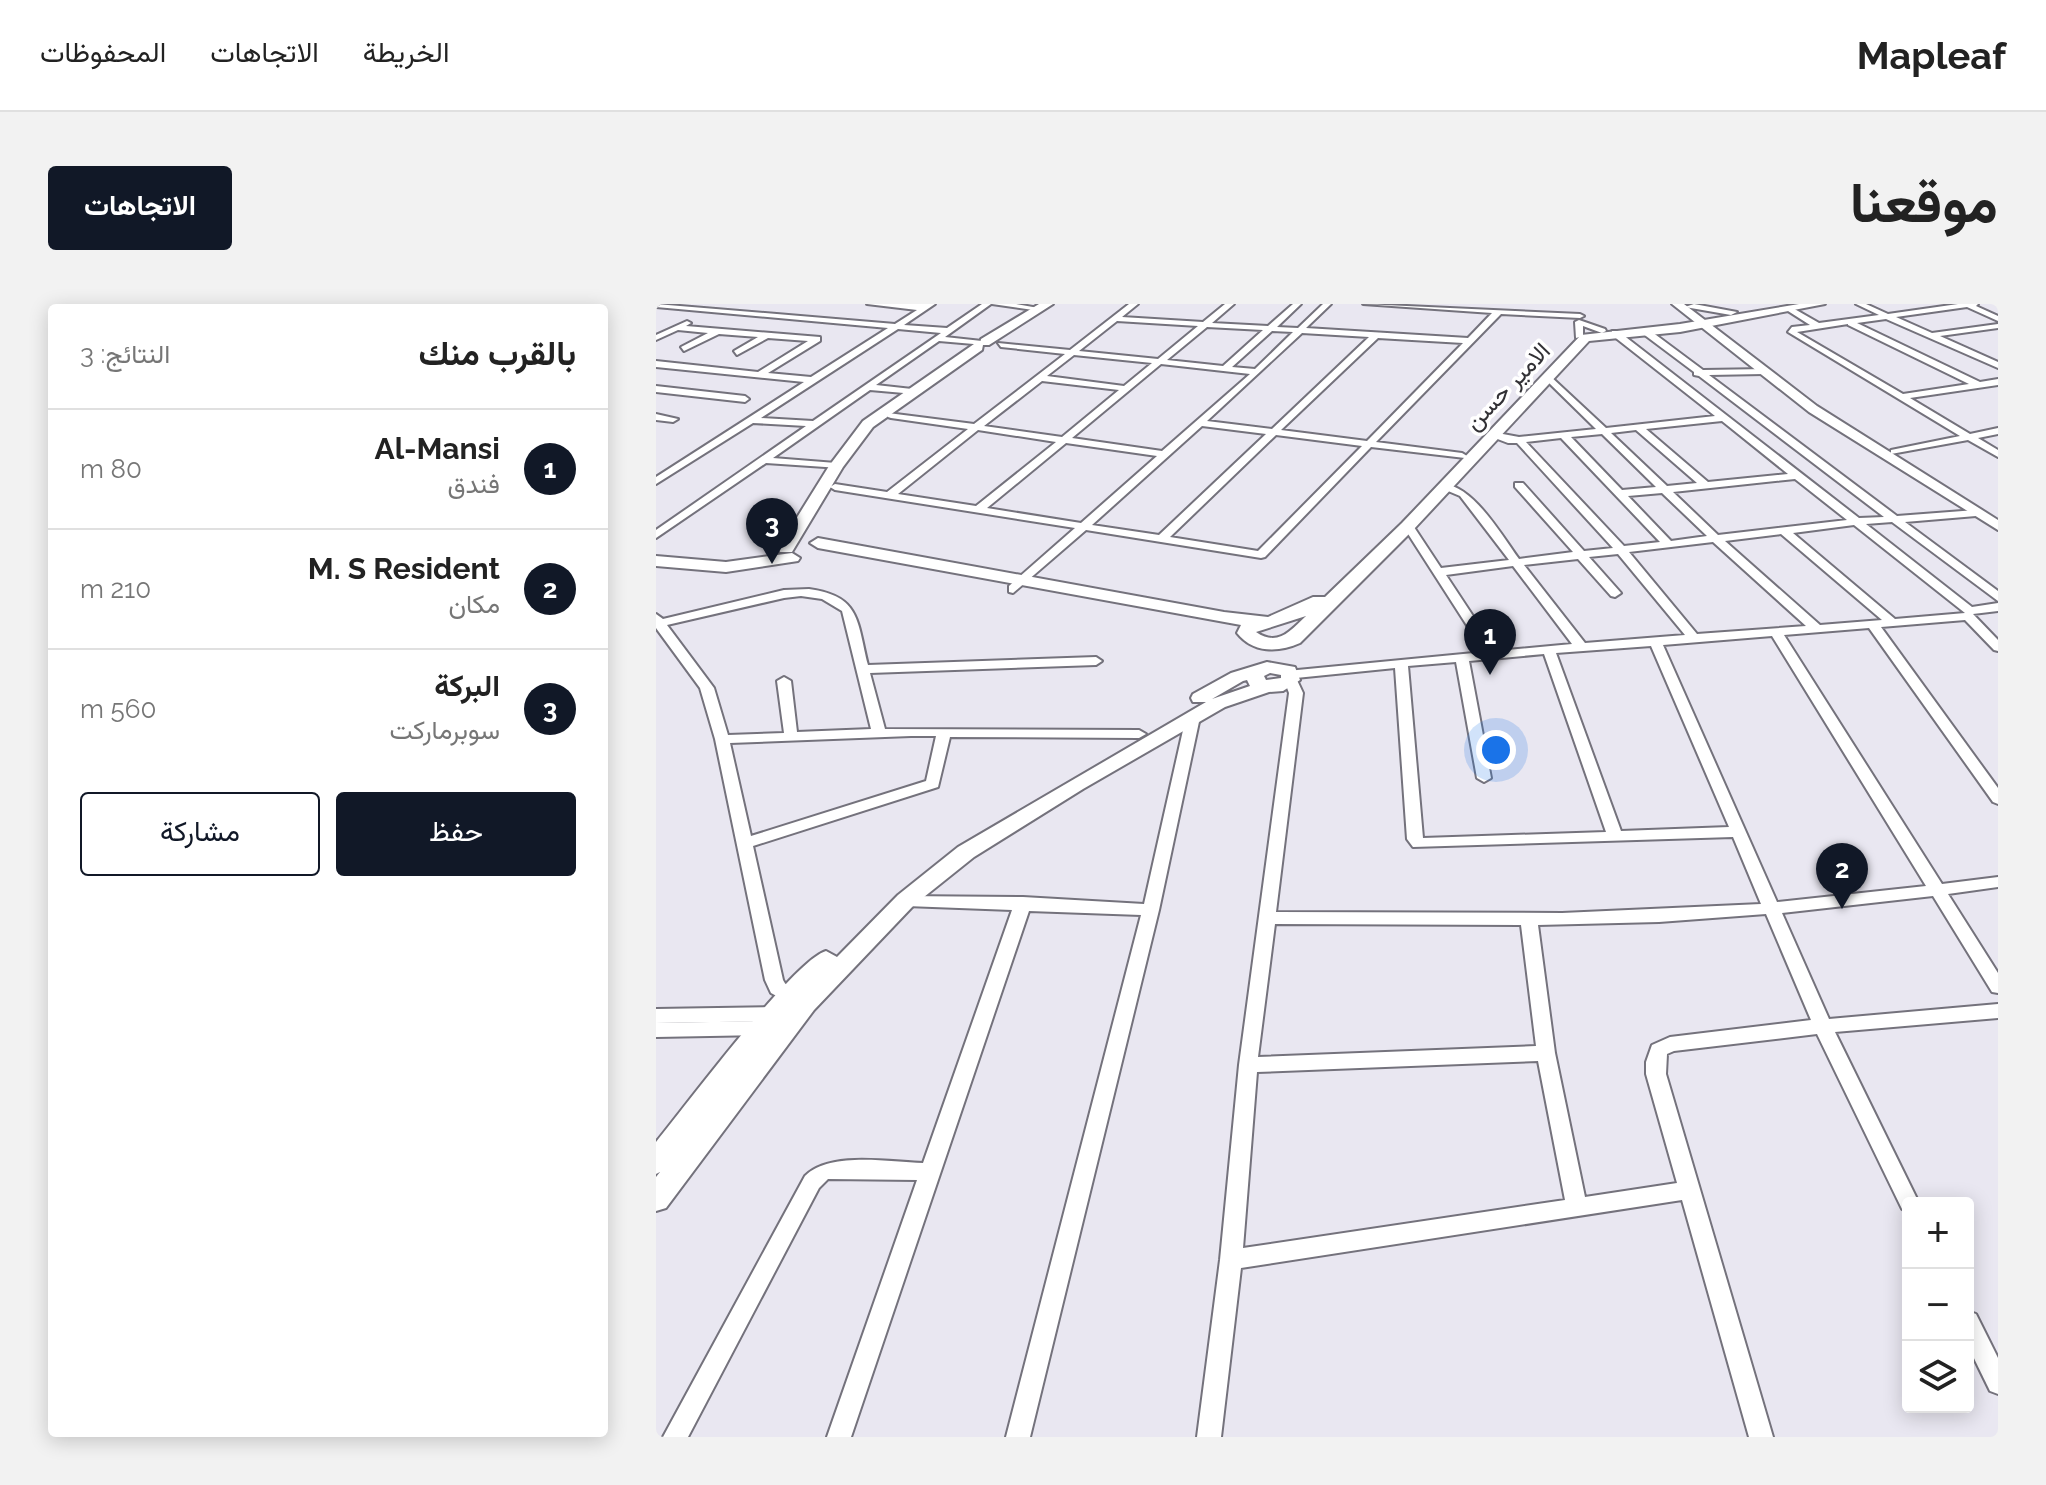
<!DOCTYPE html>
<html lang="ar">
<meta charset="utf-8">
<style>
:root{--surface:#fff;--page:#f2f2f2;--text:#222;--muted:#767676;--line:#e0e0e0;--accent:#111827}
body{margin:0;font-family:Raleway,Vazirmatn,sans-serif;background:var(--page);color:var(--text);direction:rtl}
.controls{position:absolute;right:24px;bottom:24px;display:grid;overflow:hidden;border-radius:8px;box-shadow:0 4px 20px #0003}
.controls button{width:72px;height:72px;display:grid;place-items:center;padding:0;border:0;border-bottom:2px solid var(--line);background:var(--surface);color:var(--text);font:40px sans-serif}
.you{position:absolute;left:840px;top:446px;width:28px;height:28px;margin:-20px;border:6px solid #fff;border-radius:50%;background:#1a73e8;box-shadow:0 0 0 12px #1a73e833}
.badge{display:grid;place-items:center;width:52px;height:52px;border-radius:50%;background:var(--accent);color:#fff;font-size:26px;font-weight:700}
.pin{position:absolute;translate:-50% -66px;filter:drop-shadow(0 2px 4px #0008)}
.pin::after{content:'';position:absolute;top:42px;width:28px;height:24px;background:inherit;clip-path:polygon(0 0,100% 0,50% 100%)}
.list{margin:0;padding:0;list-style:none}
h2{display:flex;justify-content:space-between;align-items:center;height:104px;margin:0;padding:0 32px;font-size:34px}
h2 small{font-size:26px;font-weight:400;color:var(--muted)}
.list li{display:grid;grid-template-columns:52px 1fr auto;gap:24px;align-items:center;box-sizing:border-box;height:120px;padding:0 32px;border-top:2px solid var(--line)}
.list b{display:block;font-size:30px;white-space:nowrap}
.list p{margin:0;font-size:26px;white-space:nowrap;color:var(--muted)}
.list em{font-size:26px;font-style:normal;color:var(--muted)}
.actions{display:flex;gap:16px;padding:24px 32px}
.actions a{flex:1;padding:18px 0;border:2px solid var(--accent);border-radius:8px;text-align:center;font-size:28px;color:var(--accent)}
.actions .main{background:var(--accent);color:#fff}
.icon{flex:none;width:44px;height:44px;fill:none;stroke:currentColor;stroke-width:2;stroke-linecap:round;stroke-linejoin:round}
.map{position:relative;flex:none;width:1342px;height:1133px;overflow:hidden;direction:ltr;border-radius:8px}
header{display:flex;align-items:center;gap:48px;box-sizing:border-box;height:112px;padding:0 40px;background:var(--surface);border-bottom:2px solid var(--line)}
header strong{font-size:38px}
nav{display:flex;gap:44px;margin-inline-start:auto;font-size:28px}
.intro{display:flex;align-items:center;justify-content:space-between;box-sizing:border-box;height:192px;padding:0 48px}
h1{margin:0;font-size:56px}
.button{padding:20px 36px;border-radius:8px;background:var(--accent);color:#fff;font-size:28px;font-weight:700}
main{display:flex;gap:48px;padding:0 48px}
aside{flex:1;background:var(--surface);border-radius:8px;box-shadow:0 4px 20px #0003}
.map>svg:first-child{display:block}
</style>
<header>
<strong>Mapleaf</strong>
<nav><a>الخريطة</a><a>الاتجاهات</a><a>المحفوظات</a></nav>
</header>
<div class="intro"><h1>موقعنا</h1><a class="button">الاتجاهات</a></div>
<main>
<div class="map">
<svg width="1342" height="1133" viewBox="0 0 1342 1133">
<rect width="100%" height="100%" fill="#e9e7f1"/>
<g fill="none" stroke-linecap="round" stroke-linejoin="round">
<defs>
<g id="street">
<path d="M0,0L239,20L261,6L211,0H279L248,21L291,24L326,0H335L289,33L326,37L329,41L283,37L220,81L256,85L259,86V90L214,86L117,154L180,159L184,160V164L110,159L0,234V226L150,122L97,119L0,180V173L148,78L0,63V57L102,68L152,37L112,34L81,51L78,47L102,33L63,30L28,47L25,43L52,29L22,26L0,36V31L31,17L35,19L30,22L164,33V37L112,69L155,73L232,24L0,3ZM242,25L285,29L157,117L105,114Z"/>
<polygon points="336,0 360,0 388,5 384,7"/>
<path d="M473,0H482L466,13L547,18L569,0H578L556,19L612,22L637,0H645L621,23L642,24L667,0H675L650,24L812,34L836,9L707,0L924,10L928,12L924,14L845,10L720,138L806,149L811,152L809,154L715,143L609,253L605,254L430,226L357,289L353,288V282L419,224L179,186L174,183L179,180L231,188L312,125L235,114L232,113V109L318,120L409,50L345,43L342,39L414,46ZM461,17L542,22L502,55L423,47ZM551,23L607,26L567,62L511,56ZM616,27L637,28L599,65L576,63ZM646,29L713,33L616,125L551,117ZM722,34L807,39L711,137L625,126ZM418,51L496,59L468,82L391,72ZM505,60L594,70L506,147L416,134ZM386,77L463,86L406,133L328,122ZM546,122L610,130L503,231L436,221ZM322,126L400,138L320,202L242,190ZM620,131L706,142L602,247L514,233ZM410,139L501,152L425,219L331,204Z"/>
<path d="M1200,0H1210L1232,10L1302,0H1322L1320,2L1342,12V17L1311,3L1240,13L1276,29L1342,20V24L1284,32L1342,58V64L1230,15L1201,19L1324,78L1342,75V81L1254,94L1314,130L1342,124V130L1322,134L1342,146V153L1312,136L1235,150V146L1304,132L1132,28L1136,23L1154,21L1132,7L1135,3L1163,19L1223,11ZM1192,20V21L1313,80L1247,90L1141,28Z"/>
<polygon points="923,16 949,25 950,27 946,29 927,22 927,32 920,34 919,18"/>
<path d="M986,25H992L1047,66L1111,65L1112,67L1108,70L1053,71L1241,212L1320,206L1325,209L1320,212L1249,218L1342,287V297L1236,218L1210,220L1316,303L1342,299V307L1317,310L1342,336V347L1338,346L1309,316L1225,323L1342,484V500L1337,498L1213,324L1128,331L1286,580L1342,573V583L1292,590L1342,669V689L1336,688L1277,592L1126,609L1173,715L1342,700V714L1179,728L1263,899H1252V908L1246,905L1161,730L1018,747L1011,750L1010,770L1117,1133H1093L1026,896L585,964L565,1133H541L564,956L583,761L633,389L628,376L632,373L629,370L631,367L828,348L747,222L756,220L785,264L853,256L804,192L785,184V180C816,179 846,232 863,255L917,248L859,183V179H867L928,247L957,244L861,139H852L831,131L836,128L863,133L940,125L890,76V72L893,71L950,124L1059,112L956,31V27H962L1203,214L1228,213L1043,72L1038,71V68L986,29ZM1066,117L1132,170L1052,178L990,125ZM980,126L1041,179L1011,182L955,129ZM946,130L1000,183L966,186L915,133ZM905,134L1004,238L968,242L870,138ZM1139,175L1191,216L1062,231L1017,188ZM1006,189L1051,232L1015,237L972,192ZM1198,221L1309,309L1239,315L1137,229ZM1125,230L1226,316L1164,321L1069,237ZM1057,238L1150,322L1041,330L973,248ZM962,250L1029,331L929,339L868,261L922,255L955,292L959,293L965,289L933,253ZM857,262L916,340L840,347L790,271ZM1116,332L1270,582L1121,598L1007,341ZM995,342L1073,523L965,527L900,349ZM888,350L950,528L767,534L752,362L800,358L821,474L828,478L835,474L813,357ZM739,364L751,535L757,543L1077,533L1105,600L906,609L620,608L647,389L640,374ZM1110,610L1155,716L1014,733L996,741L990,758V770L1021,879L929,893L899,749L882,621L1003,618ZM619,620L865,621L880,742L602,753ZM882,757L909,896L587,944L601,768Z"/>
<polygon points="0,82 89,92 93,95 89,98 0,88"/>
<polygon points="0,110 22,115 17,118 0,116"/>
<path d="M153,285C205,292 201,318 212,361L440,353L446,357L440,361L214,369L229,425L483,426L490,430L483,434L294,433L282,483L97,542L127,676C131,686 145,687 150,696L147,701L141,703L115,689L109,676L59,435L44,384L0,324V310L7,315L128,286ZM145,292L166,295L186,307L215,425L141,428L135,377L128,373L121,377L128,429L72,431L58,384L11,321L128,294ZM255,432H280L270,477L95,532L74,439Z"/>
<path d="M537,409L544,413L503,606L374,1133H350L485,611L373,607L195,1133H171L261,876L172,875L163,884L32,1133H7L149,872C174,847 233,858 267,859L356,606L250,602L242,596L244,592L367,593L488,600L530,413Z"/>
<polygon points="125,703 131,705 134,710 131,715 125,717 0,719 0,705"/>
<polygon points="110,717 116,719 119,724 116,729 110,731 0,733 0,719"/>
<polygon points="1312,1007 1320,1010 1342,1054 1342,1090 1334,1087 1312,1042"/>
</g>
<g id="secondary">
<polygon points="1016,0 1028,0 1161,102 1342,216 1342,226 1153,108"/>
<polygon points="136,249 144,254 142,257 70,268 0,262 0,252 70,258"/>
<path d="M611,358L639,363L644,376L627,387L613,388L569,403L427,485L318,553L258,601L158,706L10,904L0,907V873L4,868L0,870V838C28,804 138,656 170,647L181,653L242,591L302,543L550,398H537L535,394L537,390L575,369ZM614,369L625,371V374L610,376L608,372ZM591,376L594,382L556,395L587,377Z"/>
</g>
<g id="primary">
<polygon points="383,0 397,0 333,41 327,41 326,46 217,123 187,163 136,248 124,248 122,244 173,162 207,117 318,40 324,40 325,35"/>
<polygon points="1038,0 1081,8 1075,11 1029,3"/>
<path d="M1143,0H1169L1024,28L933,37L758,225L644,339C622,349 597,349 581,329L585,321L162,244L154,239L162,234L568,308L612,313L657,293H669L746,219L925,31L1024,20ZM650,312C634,327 622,343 600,328Z"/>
</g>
</defs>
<use href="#street" stroke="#74727c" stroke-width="4"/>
<use href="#secondary" stroke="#74727c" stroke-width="4"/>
<use href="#primary" stroke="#74727c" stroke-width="4"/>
<use href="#street" fill="#fff" fill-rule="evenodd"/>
<use href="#secondary" fill="#fff" fill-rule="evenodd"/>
<use href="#primary" fill="#fff" fill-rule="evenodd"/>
</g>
<g text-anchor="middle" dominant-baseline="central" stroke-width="7" stroke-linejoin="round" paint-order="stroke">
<g font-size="24" fill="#323135" stroke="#fff">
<text transform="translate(851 82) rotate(-46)">الامير حسن</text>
</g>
</g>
</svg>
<div class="controls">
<button>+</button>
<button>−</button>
<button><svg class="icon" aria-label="layers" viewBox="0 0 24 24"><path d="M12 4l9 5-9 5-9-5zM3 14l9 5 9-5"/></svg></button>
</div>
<div class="you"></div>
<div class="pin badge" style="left:834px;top:371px">1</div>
<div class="pin badge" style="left:1186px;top:605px">2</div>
<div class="pin badge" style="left:116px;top:260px">3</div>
</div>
<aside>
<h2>بالقرب منك<small>النتائج: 3</small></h2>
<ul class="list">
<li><span class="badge">1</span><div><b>Al-Mansi</b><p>فندق</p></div><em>80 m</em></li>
<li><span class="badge">2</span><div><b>M. S Resident</b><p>مكان</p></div><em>210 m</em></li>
<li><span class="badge">3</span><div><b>البركة</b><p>سوبرماركت</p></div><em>560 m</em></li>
</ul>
<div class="actions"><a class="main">حفظ</a><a>مشاركة</a></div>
</aside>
</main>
